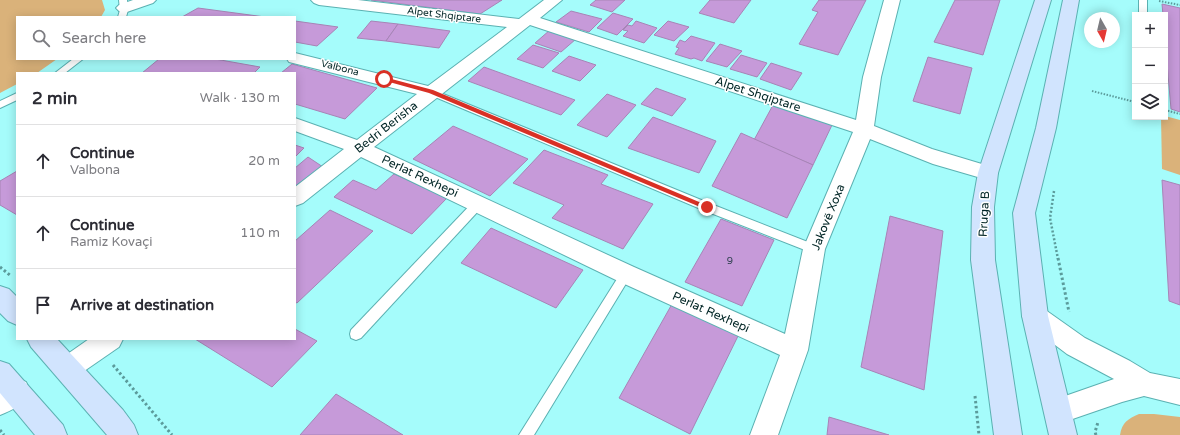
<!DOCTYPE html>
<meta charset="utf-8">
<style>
:root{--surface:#fff;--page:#f7f7f7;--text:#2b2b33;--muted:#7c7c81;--line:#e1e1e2}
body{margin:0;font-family:"Varela Round",sans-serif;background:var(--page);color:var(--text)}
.controls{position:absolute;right:12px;top:12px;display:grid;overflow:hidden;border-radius:0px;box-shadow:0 2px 10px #0003}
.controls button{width:36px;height:36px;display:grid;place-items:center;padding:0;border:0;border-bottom:1px solid var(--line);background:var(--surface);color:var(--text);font:20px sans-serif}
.compass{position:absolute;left:1084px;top:12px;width:36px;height:36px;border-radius:50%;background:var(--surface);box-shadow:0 2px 10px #0003;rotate:172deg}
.stop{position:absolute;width:12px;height:12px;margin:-9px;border:3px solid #d93025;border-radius:50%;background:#fff}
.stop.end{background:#d93025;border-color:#fff;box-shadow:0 1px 4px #0008}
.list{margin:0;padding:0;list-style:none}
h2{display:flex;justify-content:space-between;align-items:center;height:52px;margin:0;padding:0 16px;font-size:17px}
h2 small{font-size:13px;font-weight:400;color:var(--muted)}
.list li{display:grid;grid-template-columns:26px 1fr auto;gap:12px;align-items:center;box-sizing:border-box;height:72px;padding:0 16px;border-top:1px solid var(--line)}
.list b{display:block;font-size:15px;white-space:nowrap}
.list p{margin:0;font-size:13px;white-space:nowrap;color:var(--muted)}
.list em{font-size:13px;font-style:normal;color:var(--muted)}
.icon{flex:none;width:22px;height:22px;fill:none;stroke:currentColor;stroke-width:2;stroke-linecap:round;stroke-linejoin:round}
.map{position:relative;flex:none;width:1180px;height:435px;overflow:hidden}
.search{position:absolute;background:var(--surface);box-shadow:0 2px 10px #0003;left:16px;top:16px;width:280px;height:44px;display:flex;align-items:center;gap:10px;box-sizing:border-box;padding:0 14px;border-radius:0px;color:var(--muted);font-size:15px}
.panel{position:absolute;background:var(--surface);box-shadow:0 2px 10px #0003;left:16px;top:72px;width:280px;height:268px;border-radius:0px}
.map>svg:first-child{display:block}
</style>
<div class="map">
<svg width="1180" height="435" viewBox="0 0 1180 435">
<rect width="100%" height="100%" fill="#a5fcfb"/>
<g fill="#dab27a">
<polygon points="0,0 102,0 105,10 101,17 17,17 17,59 57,59 37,73 17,73 17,84 0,93"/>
<polygon points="1165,116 1180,120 1180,175 1162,169 1161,117"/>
<path d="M1139,414H1154L1180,417V435H1120C1122,422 1128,419 1139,414Z"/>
</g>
<g fill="#c69ad9" stroke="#a784b6">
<polygon points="371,0 502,0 480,14"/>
<polygon points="596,0 625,0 612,12 590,5"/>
<polygon points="710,0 751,0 734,23 699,13"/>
<polygon points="819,0 866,0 838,55 799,44 818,12 812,10"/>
<polygon points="955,0 1000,0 983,55 934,42"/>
<polygon points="1162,4 1180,8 1180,112 1171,109 1165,40 1165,15 1163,15"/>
<polygon points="198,8 265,17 182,17"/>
<polygon points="571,11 602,19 589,32 556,22"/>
<polygon points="613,13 633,19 617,35 597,28"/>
<polygon points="295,21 338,27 317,46 295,42"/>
<polygon points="371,21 398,24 386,41 357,38"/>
<polygon points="636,21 657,28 644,43 623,36 628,31 623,30 628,25 632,26"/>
<polygon points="668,21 689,27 674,41 654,35"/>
<polygon points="398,24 450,31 439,48 386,41"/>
<polygon points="550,30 576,39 561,52 535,43"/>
<polygon points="691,36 715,43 702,61 694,58 691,59 675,54 679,48 676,47 680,40 685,42"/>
<polygon points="720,44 742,51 727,67 706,61"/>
<polygon points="533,45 559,53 543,68 517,59"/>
<polygon points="741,55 767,63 757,77 730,69"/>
<polygon points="569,56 596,65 580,81 552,71"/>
<polygon points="928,57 972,68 960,114 913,101"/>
<polygon points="159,59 215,59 260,67 254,73 142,73"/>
<polygon points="771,63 802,73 791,90 760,79"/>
<polygon points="292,64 377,88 345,119 295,104 295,73 281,73"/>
<polygon points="484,67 575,100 561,115 468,81"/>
<polygon points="656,88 686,99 672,116 641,104"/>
<polygon points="607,94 636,105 607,137 577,125"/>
<polygon points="773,105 832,125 813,165 754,140"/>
<polygon points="653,117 716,141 699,173 628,148"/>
<polygon points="453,126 528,159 490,196 413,159"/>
<polygon points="741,133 813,165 787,218 712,186"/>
<polygon points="295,145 304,148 295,157"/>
<polygon points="544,150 608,175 601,184 653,204 623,249 552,218 564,205 513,183"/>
<polygon points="308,157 323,167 298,186 295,185 295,168"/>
<polygon points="17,171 17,215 0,205 0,181"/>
<polygon points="394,174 447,198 412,234 334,197 353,180 376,190"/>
<polygon points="1162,180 1180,185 1180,305 1169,301"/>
<polygon points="330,210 373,231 297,303 295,302 295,241"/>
<polygon points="890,216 943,231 924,390 861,367"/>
<polygon points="721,219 774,240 742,306 685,282"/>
<polygon points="491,228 583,270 556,308 461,263"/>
<polygon points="672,304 739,334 690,434 619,398"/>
<polygon points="295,329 317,341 272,387 195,339 295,339"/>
<polygon points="336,394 403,435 300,435"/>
<polygon points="829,417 889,435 827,435"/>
</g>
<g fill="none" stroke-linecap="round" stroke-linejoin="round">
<defs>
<g id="lane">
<polygon points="119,0 127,0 128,10 126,17 118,17 120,10"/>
<rect x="1139" y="0" width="8" height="15"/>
<polygon points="73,59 83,59 65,73 55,73"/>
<polygon points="431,89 711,204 818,246 820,249 818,252 814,253 810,252 703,210 428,94 426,92 428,90"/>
<polygon points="17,93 17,100 0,108 0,101"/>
<polygon points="478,200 482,201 483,204 482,207 361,338 356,340 351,338 350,334 351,330 474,201"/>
<polygon points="626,269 630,271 632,274 630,277 534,435 519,435 622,271"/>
</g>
<g id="street">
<polygon points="133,0 156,0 153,3 124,13 119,11 116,8 119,5"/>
<path d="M311,0H358L519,19L544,0H562L540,18L856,120L863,77L884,0H900L881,77L874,126L932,149L995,168L998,173L995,178L988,180L933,164L870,139L825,249L808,350L778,435H750L780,355L618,281L361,157L303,203L295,206V187L344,149L295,131V118L357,140L417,94L289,62L287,59H295V53L428,86L507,27L319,5L314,3ZM530,25L853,132L803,249L785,334L634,267L374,147Z"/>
<polygon points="1035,305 1044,309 1085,338 1130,361 1150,373 1180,379 1180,405 1144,396 1122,402 1058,424 1048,420 1044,411 1048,402 1114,379 1067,354 1026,323 1022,316 1026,309"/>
<polygon points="89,339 123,339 119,347 77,376 68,380 59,376 55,368 59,360"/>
<path d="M16,378L26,382L30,391C24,404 13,410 0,415V386Z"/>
</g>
<g id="secondary">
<polygon points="1035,0 1051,0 998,173 994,207 995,260 1022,435 994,435 971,260 972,207 978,173"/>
<polygon points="1063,0 1079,0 1056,128 1035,213 1048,316 1077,435 1049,435 1022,316 1013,213 1036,128"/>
<polygon points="0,286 9,289 17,297 17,325 8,321 0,313"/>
<polygon points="27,339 57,339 123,410 134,425 138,435 107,435 31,347"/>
<polygon points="0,361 9,364 63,425 67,435 35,435 0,393"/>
</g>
</defs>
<use href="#lane" stroke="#5bb1b2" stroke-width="2"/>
<use href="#street" stroke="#5bb1b2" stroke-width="2"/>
<use href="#secondary" stroke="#5bb1b2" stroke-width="2"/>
<g stroke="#5b9b9b" stroke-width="2" stroke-dasharray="1.5 1.5" stroke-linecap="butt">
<polyline points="1159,1 1180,5"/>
<polyline points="1092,91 1135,102"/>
<polyline points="1165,110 1180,114"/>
</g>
<polyline stroke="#5b9b9b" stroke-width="2.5" stroke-dasharray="2 2" stroke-linecap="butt" points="1054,191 1050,218 1058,259"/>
<g stroke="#5b9b9b" stroke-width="3" stroke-dasharray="2.5 2.5" stroke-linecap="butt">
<polyline points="1058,258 1069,312"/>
<polyline points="0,267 11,276"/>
<polyline points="113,365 172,435"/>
<polyline points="975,396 979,435"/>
<polyline points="0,430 4,435"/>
<polyline points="1096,435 1095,432 1098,422"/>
</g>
<use href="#lane" fill="#fff" fill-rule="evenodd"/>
<use href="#street" fill="#fff" fill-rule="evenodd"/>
<use href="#secondary" fill="#d1e4fe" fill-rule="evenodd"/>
</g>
<polygon fill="#d93025" points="384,77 433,90 711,207 707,210 705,209 429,93 382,80 381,79"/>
<g text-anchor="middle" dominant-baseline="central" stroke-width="3" stroke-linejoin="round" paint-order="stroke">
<g font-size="10" fill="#002525" stroke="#fff">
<text transform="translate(444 15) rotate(7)">Alpet Shqiptare</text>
<text transform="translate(340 68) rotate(14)">Valbona</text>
</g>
<g font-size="10" fill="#324252">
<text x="730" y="261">9</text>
</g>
<g font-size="12" fill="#002525" stroke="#fff">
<text transform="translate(758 94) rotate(18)">Alpet Shqiptare</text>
<text transform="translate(386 127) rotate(-38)">Bedri Berisha</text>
<text transform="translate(420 176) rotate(25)">Perlat Rexhepi</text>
<text transform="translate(984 214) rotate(-87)">Rruga B</text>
<text transform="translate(828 217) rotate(-68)">Jakovë Xoxa</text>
<text transform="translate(711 312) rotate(24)">Perlat Rexhepi</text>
</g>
</g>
</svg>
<div class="controls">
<button>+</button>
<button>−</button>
<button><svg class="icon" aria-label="layers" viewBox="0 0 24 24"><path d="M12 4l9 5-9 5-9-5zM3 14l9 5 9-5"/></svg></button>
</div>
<svg class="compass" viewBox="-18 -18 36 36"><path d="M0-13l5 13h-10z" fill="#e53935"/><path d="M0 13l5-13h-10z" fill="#7c7c81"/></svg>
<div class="stop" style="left:384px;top:79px"></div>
<div class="stop end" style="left:707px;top:207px"></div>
<div class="search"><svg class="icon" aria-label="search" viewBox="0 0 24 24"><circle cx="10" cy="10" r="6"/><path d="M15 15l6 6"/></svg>Search here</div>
<section class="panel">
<h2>2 min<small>Walk · 130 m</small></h2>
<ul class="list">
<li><svg class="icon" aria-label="ahead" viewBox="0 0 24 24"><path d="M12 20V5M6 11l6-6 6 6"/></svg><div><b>Continue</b><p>Valbona</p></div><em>20 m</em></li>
<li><svg class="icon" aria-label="ahead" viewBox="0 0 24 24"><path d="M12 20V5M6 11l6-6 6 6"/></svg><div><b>Continue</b><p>Ramiz Kovaçi</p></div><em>110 m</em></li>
<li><svg class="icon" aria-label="arrive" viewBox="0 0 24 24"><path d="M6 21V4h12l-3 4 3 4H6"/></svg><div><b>Arrive at destination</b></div></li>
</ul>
</section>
</div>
